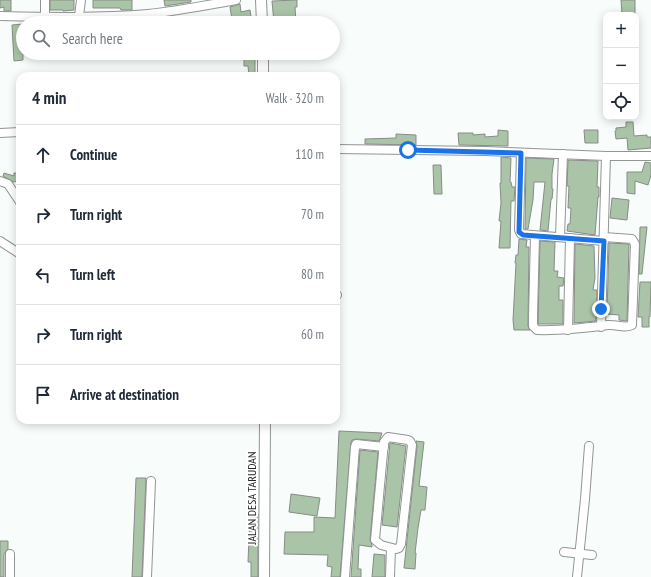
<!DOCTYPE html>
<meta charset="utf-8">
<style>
:root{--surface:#fff;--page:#f2f2f3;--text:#1f2937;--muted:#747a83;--line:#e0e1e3}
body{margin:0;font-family:"PT Sans Narrow",sans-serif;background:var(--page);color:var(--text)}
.controls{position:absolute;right:12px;top:12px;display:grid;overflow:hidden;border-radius:8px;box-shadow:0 2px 10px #0003}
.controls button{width:36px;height:36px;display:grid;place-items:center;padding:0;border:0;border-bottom:1px solid var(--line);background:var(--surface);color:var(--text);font:20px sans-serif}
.stop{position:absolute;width:12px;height:12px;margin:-9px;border:3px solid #1a73e8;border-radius:50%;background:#fff}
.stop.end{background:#1a73e8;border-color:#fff;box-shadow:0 1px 4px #0008}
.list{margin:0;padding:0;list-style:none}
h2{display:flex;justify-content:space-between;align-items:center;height:52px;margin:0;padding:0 16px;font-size:17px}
h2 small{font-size:13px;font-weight:400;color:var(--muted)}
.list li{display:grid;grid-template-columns:26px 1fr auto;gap:12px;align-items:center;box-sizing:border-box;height:60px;padding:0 16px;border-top:1px solid var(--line)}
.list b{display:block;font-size:15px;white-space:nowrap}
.list em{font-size:13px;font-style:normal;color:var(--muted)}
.icon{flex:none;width:22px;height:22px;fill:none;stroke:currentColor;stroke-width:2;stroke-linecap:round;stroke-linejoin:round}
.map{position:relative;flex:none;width:651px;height:577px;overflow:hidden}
.search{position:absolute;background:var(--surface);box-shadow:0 2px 10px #0003;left:16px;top:16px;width:324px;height:44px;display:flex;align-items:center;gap:10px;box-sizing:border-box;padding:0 14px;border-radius:22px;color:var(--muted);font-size:15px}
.panel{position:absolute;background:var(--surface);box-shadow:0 2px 10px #0003;left:16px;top:72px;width:324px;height:352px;border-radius:12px}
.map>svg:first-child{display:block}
</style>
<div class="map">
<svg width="651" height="577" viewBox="0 0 651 577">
<rect width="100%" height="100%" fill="#f8fcfb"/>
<g fill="#a9c4a7" stroke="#898b88">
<polygon points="0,0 11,0 11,11 4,11 4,7 0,8"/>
<polygon points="50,0 74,0 74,10 63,11 63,10 50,10"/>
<polygon points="93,0 132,0 132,10 121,10 120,8 93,8"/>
<polygon points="164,0 191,0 191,2 165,6"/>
<polygon points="297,0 297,7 295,7 296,23 274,23 272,1"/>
<polygon points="621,0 635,0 635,15 622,15"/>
<polygon points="240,4 241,12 250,10 252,23 244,23 243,18 232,20 230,7"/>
<polygon points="23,24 23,60 14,61 12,25"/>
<polygon points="244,53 255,53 255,76 249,76 248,66 244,66"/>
<polygon points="626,122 633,122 634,136 647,135 647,137 651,137 651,148 628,150 627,138 616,139 615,131 616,131 616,128 626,127"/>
<polygon points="498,130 508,131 508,146 459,145 458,133 473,133 473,135 485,134 485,137 498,136"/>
<polygon points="584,130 598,130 598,143 585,143"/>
<polygon points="396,134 416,135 416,145 365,144 365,139 396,138"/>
<polygon points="501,157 511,158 510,182 511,182 512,187 515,187 514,201 511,201 510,248 499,248 501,221 499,221 501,203 500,183 501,183"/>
<polygon points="526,158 554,159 552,174 552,189 553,189 552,199 551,199 548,231 540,230 545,182 534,182 533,200 528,229 525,229"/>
<polygon points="568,160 598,161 597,187 599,187 599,197 598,197 595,235 567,231 568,224 570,224 571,208 568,208 569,186 567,186"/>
<polygon points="645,162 651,163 651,175 648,185 635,181 635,194 627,193 627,172 642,172"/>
<polygon points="433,165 441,165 442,194 434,194"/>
<polygon points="4,173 14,176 14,173 20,173 20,181 13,182 3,176"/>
<polygon points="612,198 629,200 627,220 610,218"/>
<polygon points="640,227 647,227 642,274 639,274"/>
<polygon points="519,239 527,240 526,247 529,247 528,326 530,330 514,330 513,320 516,263 515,263 516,255 518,255"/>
<polygon points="540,241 555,242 554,271 558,271 557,277 564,278 563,286 559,286 559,300 563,300 563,324 538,324"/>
<polygon points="609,243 629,244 629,245 627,321 619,320 619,315 607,314"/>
<polygon points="575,244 594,246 595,278 593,290 597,290 596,321 574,323"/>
<polygon points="640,282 651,282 650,317 649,317 649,327 642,327 642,317 638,317"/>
<polygon points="339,431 382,433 381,436 379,441 356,439 352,440 351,442 340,577 331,577 332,567 327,566 328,555 284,554 285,532 314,532 314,517 335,518"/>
<polygon points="416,441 424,442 419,486 427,487 425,510 421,510 418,528 415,553 416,553 415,569 404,568 417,446"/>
<polygon points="390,443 406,446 397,527 382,525"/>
<polygon points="360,450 378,452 370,540 372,545 372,547 359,545 358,569 361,569 361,577 351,577"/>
<polygon points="136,478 146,478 142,577 132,577"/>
<polygon points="291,494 320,498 317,516 289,512"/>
<polygon points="250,514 258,514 258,577 251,577 251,562 248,562"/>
<polygon points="0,541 8,541 8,549 4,554 4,577 0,577"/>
<polygon points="374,554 385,555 385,577 372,577"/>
</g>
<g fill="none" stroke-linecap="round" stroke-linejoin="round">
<defs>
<g id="minor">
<path d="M0,16C49,17 99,18 148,14C177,11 207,5 236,0"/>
<polyline points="45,16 45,0"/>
<polyline points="79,16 81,0"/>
<polyline points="0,133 20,132"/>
<polyline points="336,149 486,151 606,156 651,156"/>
<polyline points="521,153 519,230 521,234 604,241"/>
<polyline points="0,181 8,184 20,202"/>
<path d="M535,236L533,316V326L537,330C561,331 584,328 608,325C616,324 625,329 632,325L635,244L632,239L604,237"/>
<polyline points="560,237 563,154"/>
<polyline points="0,241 20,254"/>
<polyline points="336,295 337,295"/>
<polyline points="601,327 606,156"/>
<polyline points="568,330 570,238"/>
<polygon points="388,437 408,440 410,441 412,445 401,544 399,548 396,549 381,545 375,540 384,442"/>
<polyline points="564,552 592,555"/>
<polyline points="10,577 10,554"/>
<polyline points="147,577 151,481"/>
<polyline points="345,577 355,447 356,444 384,447"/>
<polyline points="390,577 391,548"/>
<polyline points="577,577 585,499 589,446"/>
</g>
<g id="tertiary">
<polyline points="261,0 262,23"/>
<polyline points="263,53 263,76"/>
<polyline points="264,577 265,420"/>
</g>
</defs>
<use href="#minor" stroke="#919594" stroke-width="10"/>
<use href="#tertiary" stroke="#919594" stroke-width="12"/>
<use href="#minor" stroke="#fff" stroke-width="8"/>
<use href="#tertiary" stroke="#fff" stroke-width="10"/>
</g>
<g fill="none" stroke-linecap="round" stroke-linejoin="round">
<polyline stroke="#1a73e8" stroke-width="5" points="408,150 521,153 519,232 523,235 604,241 601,309"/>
</g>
<g text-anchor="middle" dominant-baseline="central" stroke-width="4" stroke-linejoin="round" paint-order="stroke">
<g font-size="12" fill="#252726" stroke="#fff">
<text transform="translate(251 498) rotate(-90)">JALAN DESA TARUDAN</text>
</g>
</g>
</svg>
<div class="controls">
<button>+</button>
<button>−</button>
<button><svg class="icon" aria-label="locate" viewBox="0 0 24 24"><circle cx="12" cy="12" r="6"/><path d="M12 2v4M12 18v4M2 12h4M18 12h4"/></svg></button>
</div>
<div class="stop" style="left:408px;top:150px"></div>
<div class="stop end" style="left:601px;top:309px"></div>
<div class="search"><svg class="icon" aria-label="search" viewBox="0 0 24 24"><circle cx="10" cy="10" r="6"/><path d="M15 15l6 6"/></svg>Search here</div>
<section class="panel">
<h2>4 min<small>Walk · 320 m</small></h2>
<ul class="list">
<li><svg class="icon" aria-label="ahead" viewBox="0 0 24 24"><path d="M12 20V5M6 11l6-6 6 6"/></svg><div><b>Continue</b></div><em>110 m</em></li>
<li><svg class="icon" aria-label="right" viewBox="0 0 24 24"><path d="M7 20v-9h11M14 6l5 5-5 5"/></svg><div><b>Turn right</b></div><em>70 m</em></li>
<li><svg class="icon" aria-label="left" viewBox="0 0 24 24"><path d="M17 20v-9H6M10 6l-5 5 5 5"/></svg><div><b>Turn left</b></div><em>80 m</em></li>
<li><svg class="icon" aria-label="right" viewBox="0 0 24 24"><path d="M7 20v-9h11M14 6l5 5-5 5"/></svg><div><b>Turn right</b></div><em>60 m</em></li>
<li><svg class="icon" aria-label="arrive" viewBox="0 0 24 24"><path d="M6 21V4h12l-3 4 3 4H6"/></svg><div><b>Arrive at destination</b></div></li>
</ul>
</section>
</div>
